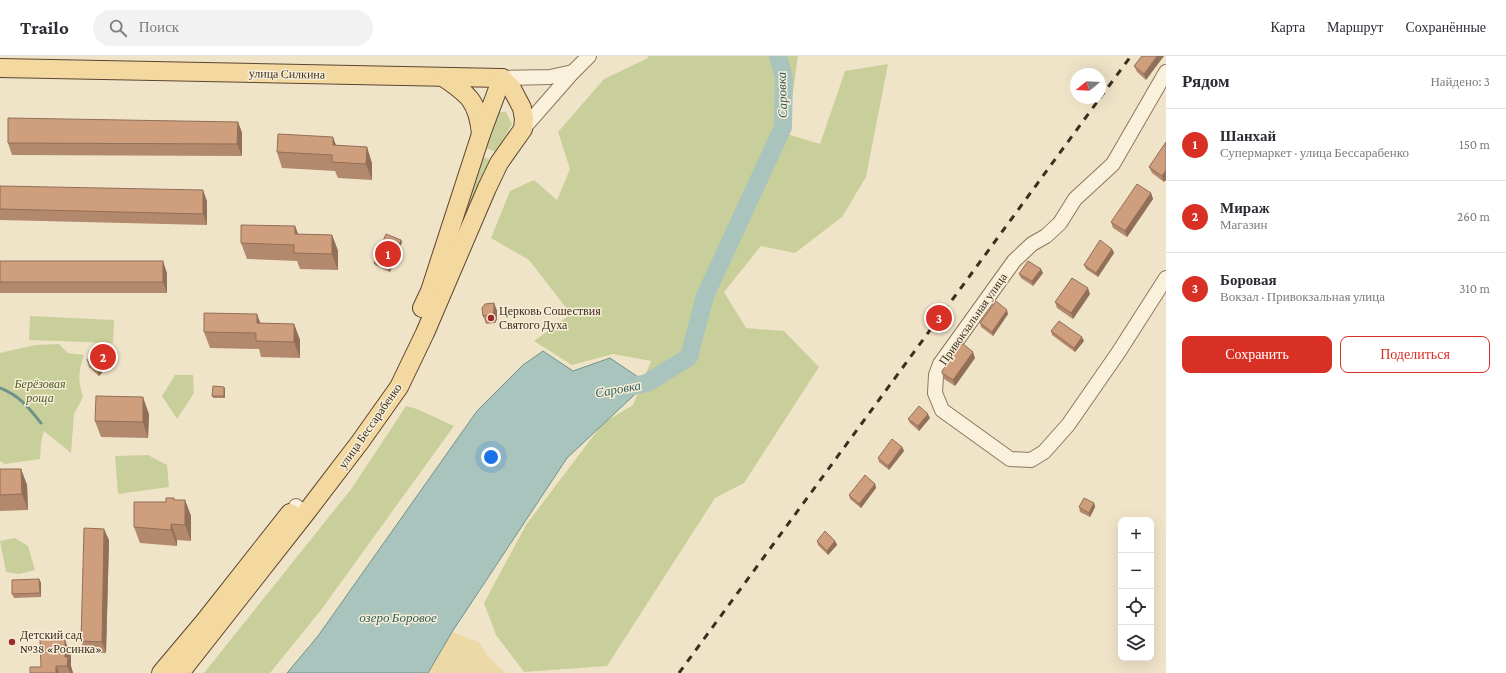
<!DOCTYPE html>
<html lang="ru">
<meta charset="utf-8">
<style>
:root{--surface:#fff;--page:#f2f2f3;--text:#2b2b33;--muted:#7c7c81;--line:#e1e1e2;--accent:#d93025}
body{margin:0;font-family:"Crimson Pro",serif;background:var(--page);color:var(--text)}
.controls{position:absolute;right:12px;bottom:12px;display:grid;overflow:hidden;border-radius:8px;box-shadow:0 4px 16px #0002}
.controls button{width:36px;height:36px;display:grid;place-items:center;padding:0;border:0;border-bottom:1px solid var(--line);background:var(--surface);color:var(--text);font:20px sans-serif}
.compass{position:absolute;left:1070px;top:12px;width:36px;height:36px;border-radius:50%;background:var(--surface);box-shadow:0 4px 16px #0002;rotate:252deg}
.you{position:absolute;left:491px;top:401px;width:14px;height:14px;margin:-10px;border:3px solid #fff;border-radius:50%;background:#1a73e8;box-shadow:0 0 0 6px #1a73e833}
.badge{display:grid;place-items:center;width:26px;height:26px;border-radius:50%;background:var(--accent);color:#fff;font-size:13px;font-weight:700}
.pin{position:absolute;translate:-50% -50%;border:2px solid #fff;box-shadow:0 1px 4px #0006}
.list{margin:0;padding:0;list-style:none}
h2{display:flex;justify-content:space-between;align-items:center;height:52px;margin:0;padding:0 16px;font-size:17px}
h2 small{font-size:13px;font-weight:400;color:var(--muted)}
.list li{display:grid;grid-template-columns:26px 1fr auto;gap:12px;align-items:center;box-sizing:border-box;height:72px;padding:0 16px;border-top:1px solid var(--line)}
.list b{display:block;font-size:15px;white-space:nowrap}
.list p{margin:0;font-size:13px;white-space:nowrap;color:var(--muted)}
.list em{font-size:13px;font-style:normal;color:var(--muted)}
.actions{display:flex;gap:8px;padding:12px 16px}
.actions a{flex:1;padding:9px 0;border:1px solid var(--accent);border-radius:8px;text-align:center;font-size:14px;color:var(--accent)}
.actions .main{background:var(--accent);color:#fff}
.icon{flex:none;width:22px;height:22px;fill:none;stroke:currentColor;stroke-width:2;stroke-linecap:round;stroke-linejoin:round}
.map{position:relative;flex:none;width:1166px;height:617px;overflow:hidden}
header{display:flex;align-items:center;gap:24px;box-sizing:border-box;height:56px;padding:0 20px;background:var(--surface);border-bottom:1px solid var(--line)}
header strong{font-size:19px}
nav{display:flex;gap:22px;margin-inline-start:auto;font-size:14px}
.search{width:280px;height:36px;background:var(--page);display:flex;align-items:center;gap:10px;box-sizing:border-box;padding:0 14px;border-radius:22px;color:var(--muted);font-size:15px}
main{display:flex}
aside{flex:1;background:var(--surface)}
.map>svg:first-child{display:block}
</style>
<header>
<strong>Trailo</strong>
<div class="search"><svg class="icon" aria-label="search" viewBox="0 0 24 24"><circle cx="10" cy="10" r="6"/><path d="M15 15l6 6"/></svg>Поиск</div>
<nav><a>Карта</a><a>Маршрут</a><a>Сохранённые</a></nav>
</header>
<main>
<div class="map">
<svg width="1166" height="617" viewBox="0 0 1166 617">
<rect width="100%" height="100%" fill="#f0e4c8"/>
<g fill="#c9cf9b">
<polygon points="649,0 798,0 787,78 820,88 845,15 888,8 866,121 842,161 795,197 761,190 724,236 746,272 784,275 819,311 744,427 715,442 607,610 524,616 496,579 484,547 526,469 603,367 633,349 651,305 613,298 572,309 534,285 571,258 529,204 491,182 510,135 534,124 557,144 570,113 558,76 604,23 646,3"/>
<polygon points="496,56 506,56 512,68 496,96 481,90"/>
<polygon points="478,99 490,104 475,147 423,272"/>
<polygon points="30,260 114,264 113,287 29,284"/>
<path d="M59,288L68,297L84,299C78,316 78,324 83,341L74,358L71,397L44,375L41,386L40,403L5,408L0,405V297L35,289Z"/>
<polygon points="175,319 193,319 194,337 177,363 162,340"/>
<polygon points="406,350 417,353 454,370 321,554 270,617 204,617 352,432"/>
<polygon points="148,399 167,409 169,431 118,438 115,400"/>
<polygon points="15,482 28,490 35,514 19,518 6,516 0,485"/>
</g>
<polygon fill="#ecd9a5" points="452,576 479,586 489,602 506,617 428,617"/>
<polygon fill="#a9c4bc" stroke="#6f938a" points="543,295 573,315 610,302 647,327 567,402 452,576 428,617 287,617 318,580 477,355 523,309"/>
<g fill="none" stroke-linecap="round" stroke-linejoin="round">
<path stroke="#6f938a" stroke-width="3" d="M0,332C20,340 28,351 41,367"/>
<polyline stroke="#a9c4bc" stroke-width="18" points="623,332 647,327 689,301 705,240 783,71 784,22 778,0"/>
<defs>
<g id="minor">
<polyline points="1166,16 1113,108 1075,143 1060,167 1046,180 1032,188 1014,205 940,308 936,319 935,337 942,354 1010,403 1031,404 1044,396 1068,369 1118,297 1166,222"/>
<polyline points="502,22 550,21 573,16"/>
<polyline points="523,73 573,16 589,0"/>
<polyline points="296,450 305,458"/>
</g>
<g id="major">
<polyline points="0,12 502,22"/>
<path d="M443,21C468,38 478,45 481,78"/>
<polyline points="422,252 430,235 481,78 502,22"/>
<polyline points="161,617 204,566 290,457"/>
<polyline points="180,617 305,458 360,386 399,331 425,277 487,132 499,107 523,73 524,63 522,52 511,31 502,22"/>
</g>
</defs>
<use href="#minor" stroke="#8d765c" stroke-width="16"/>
<use href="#major" stroke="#5b4430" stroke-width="20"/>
<use href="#minor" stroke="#faf1dc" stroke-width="14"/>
<use href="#major" stroke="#f3d9a0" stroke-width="18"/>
<g stroke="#3d2e20" stroke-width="3" stroke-dasharray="7 7" stroke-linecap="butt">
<polyline points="1100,42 1131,0"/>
<polyline points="679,617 1100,42"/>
</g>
</g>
<g fill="#b2896c">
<polygon points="1142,0 1146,24 1137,16 1134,10"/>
<polygon points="238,66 242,77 242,100 12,99 8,87"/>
<polygon points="1166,86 1164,126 1152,117 1149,111"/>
<polygon points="336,89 372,107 372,124 338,122 335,115 282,112 277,96"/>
<polygon points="0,130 207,145 207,169 0,164"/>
<polygon points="1151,137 1153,143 1127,181 1113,172 1111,166"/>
<polygon points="295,170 298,178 332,179 338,195 338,214 300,213 297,205 247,203 241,187"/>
<polygon points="401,184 402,186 390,216 375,209 374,207"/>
<polygon points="1112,193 1114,197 1098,221 1086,213 1084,209"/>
<polygon points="0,205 167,217 167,237 0,237"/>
<polygon points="1043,217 1033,230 1021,222 1019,218"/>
<polygon points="1090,238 1073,263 1057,252 1055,246"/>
<polygon points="494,247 497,255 497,263 495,267 486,268 483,260"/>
<polygon points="1008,258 993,280 981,271 980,267"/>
<polygon points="260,267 294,268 300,284 300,302 261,301 259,293 210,292 204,276"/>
<polygon points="1051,275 1084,285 1075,296 1052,279"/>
<polygon points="110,300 112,306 99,320 89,311 87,304"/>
<polygon points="975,302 955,330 944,323 942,317"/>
<polygon points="224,331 225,333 225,342 213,342 212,340"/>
<polygon points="149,358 148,382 101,381 95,365"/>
<polygon points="930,362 919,375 910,367 908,363"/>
<polygon points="902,391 904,395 889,414 879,406 878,402"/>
<polygon points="0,413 21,413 27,429 28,454 0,455"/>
<polygon points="875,428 876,432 861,452 850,443 849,439"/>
<polygon points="174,444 185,444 191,460 191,485 177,484 177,490 140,487 134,471 166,446"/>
<polygon points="1094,447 1095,451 1090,461 1080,456 1079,451"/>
<polygon points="109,484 106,597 85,597 81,585"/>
<polygon points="817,485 835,485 837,489 828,499 818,489"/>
<polygon points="39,523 41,527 41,541 14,542 12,538"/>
<polygon points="71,600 71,610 73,617 30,617 41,611"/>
</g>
<g fill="#916f58">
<polygon points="1157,0 1164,0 1146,24 1144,18"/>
<polygon points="238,66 242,77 242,100 237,88"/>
<polygon points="333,81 339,97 333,89"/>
<polygon points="367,91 372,107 372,124 366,108"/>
<polygon points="1166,114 1166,124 1164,126 1162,120"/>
<polygon points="203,134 207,145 207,169 203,158"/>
<polygon points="1151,137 1153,143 1127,181 1125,175"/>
<polygon points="295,170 301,186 295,178"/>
<polygon points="332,179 338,195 338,214 332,198"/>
<polygon points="401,184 402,186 390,216 389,213"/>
<polygon points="1112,193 1114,197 1098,221 1096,217"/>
<polygon points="163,205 167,217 167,237 163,226"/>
<polygon points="1041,213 1043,217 1033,230 1032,225"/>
<polygon points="1088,232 1090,238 1073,263 1071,257"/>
<polygon points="494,247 497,255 497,263 495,267 492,259"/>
<polygon points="1007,254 1008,258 993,280 992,276"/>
<polygon points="257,258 263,274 257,267"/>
<polygon points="294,268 300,284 300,302 294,286"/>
<polygon points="1082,281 1084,285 1075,296 1074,292"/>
<polygon points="973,296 975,302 955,330 953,324"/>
<polygon points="110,300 112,306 99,320 97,314"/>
<polygon points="224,331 225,333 225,342 224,340"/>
<polygon points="143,341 149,358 148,382 143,366"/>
<polygon points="928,358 930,362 919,375 918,370"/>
<polygon points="902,391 904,395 889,414 888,410"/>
<polygon points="21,413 27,429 28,454 22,438"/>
<polygon points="875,428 876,432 861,452 859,448"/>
<polygon points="185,444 191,460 191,485 185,469"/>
<polygon points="1094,447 1095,451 1090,461 1089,457"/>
<polygon points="171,468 177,484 177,490 171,474"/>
<polygon points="104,473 109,484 106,597 102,586"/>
<polygon points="835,485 837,489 828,499 827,495"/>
<polygon points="39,523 41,527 41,541 40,537"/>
<polygon points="65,584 71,600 71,610 73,617 70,617 67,610 65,601"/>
<polygon points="56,610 59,617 56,617"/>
</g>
<g fill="#cf9f7d" stroke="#916f58">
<polygon points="1142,0 1157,0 1144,18 1134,10"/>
<polygon points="8,62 238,66 237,88 8,87"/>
<polygon points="278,78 333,81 333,89 367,91 366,108 332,106 332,99 277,96"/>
<polygon points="1166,86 1166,114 1162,120 1149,111"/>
<polygon points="1137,128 1151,137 1125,175 1111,166"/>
<polygon points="0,130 203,134 203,158 0,153"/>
<polygon points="241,169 295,170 295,178 332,179 332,198 294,197 294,189 241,187"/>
<polygon points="386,178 401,184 389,213 374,207"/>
<polygon points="1100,184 1112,193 1096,217 1084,209"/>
<rect x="0" y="205" width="163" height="21"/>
<polygon points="1028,205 1041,213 1032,225 1019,218"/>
<polygon points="1072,222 1088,232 1071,257 1055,246"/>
<polygon points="996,245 1007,254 992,276 980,267"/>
<polygon points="494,247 494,255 492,259 483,260 482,252 485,248"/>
<polygon points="204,257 257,258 257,267 294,268 294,286 256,285 256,277 204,276"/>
<polygon points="1059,265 1082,281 1074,292 1051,275"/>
<polygon points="962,287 973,296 953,324 942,317 942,315"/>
<polygon points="100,291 110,300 97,314 87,304"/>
<polygon points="213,330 224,331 224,340 212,340"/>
<polygon points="96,340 143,341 143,366 95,365"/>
<polygon points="919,350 928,358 918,370 908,363"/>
<polygon points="892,383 902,391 888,410 878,402"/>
<polygon points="0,413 21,413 22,438 0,439"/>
<polygon points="865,419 875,428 859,448 849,439"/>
<polygon points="166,442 174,442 174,444 185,444 185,469 171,468 171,474 134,471 134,446 166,446"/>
<polygon points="1084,442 1094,447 1089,457 1079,451"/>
<polygon points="84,472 104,473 102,586 81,585"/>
<polygon points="825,475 835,485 827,495 817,485"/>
<polygon points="39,523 40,537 12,538 12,524"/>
<polygon points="40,583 65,584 65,601 68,601 67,610 56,610 56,617 30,617 30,611 41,611"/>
</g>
<g fill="#9e2a2b" stroke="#f7eed8" stroke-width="1.5">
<circle cx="491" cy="262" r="4"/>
<circle cx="12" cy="586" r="4"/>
</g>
<g text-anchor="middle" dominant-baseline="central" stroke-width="3" stroke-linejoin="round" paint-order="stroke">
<g font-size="12" fill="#3d2e20" stroke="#f7eed8">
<text transform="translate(287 18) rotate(1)">улица Силкина</text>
<text transform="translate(973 263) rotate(-55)">Привокзальная улица</text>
<text transform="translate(370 370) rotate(-55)">улица Бессарабенко</text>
</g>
<g font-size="12" fill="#3d2e20" stroke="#f7eed8" text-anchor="start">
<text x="499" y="255">Церковь Сошествия<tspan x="499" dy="14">Святого Духа</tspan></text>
<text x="20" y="579">Детский сад<tspan x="20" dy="14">№38 «Росинка»</tspan></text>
</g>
<g font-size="12" font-style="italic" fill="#4d5a26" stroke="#f7eed8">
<text x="40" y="328">Берёзовая<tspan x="40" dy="14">роща</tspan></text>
</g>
<g font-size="13" font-style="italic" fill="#2f5d5a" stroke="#f7eed8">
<text transform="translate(782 39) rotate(-92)">Саровка</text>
<text transform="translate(618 333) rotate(-10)">Саровка</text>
<text x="398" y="561">озеро Боровое</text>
</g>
</g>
</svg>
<div class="controls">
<button>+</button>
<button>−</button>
<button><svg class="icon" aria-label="locate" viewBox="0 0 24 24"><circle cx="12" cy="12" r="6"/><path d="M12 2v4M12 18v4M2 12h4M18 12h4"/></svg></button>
<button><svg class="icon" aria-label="layers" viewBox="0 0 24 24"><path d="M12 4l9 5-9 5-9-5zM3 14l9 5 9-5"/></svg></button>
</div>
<svg class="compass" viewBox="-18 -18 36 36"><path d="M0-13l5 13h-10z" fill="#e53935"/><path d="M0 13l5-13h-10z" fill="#7c7c81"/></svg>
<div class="you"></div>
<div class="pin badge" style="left:388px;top:198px">1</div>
<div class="pin badge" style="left:103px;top:301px">2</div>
<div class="pin badge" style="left:939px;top:262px">3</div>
</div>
<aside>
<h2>Рядом<small>Найдено: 3</small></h2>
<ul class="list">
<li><span class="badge">1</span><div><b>Шанхай</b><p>Супермаркет · улица Бессарабенко</p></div><em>150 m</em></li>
<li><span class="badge">2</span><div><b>Мираж</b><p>Магазин</p></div><em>260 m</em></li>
<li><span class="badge">3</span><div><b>Боровая</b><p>Вокзал · Привокзальная улица</p></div><em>310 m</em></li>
</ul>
<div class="actions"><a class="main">Сохранить</a><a>Поделиться</a></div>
</aside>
</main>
